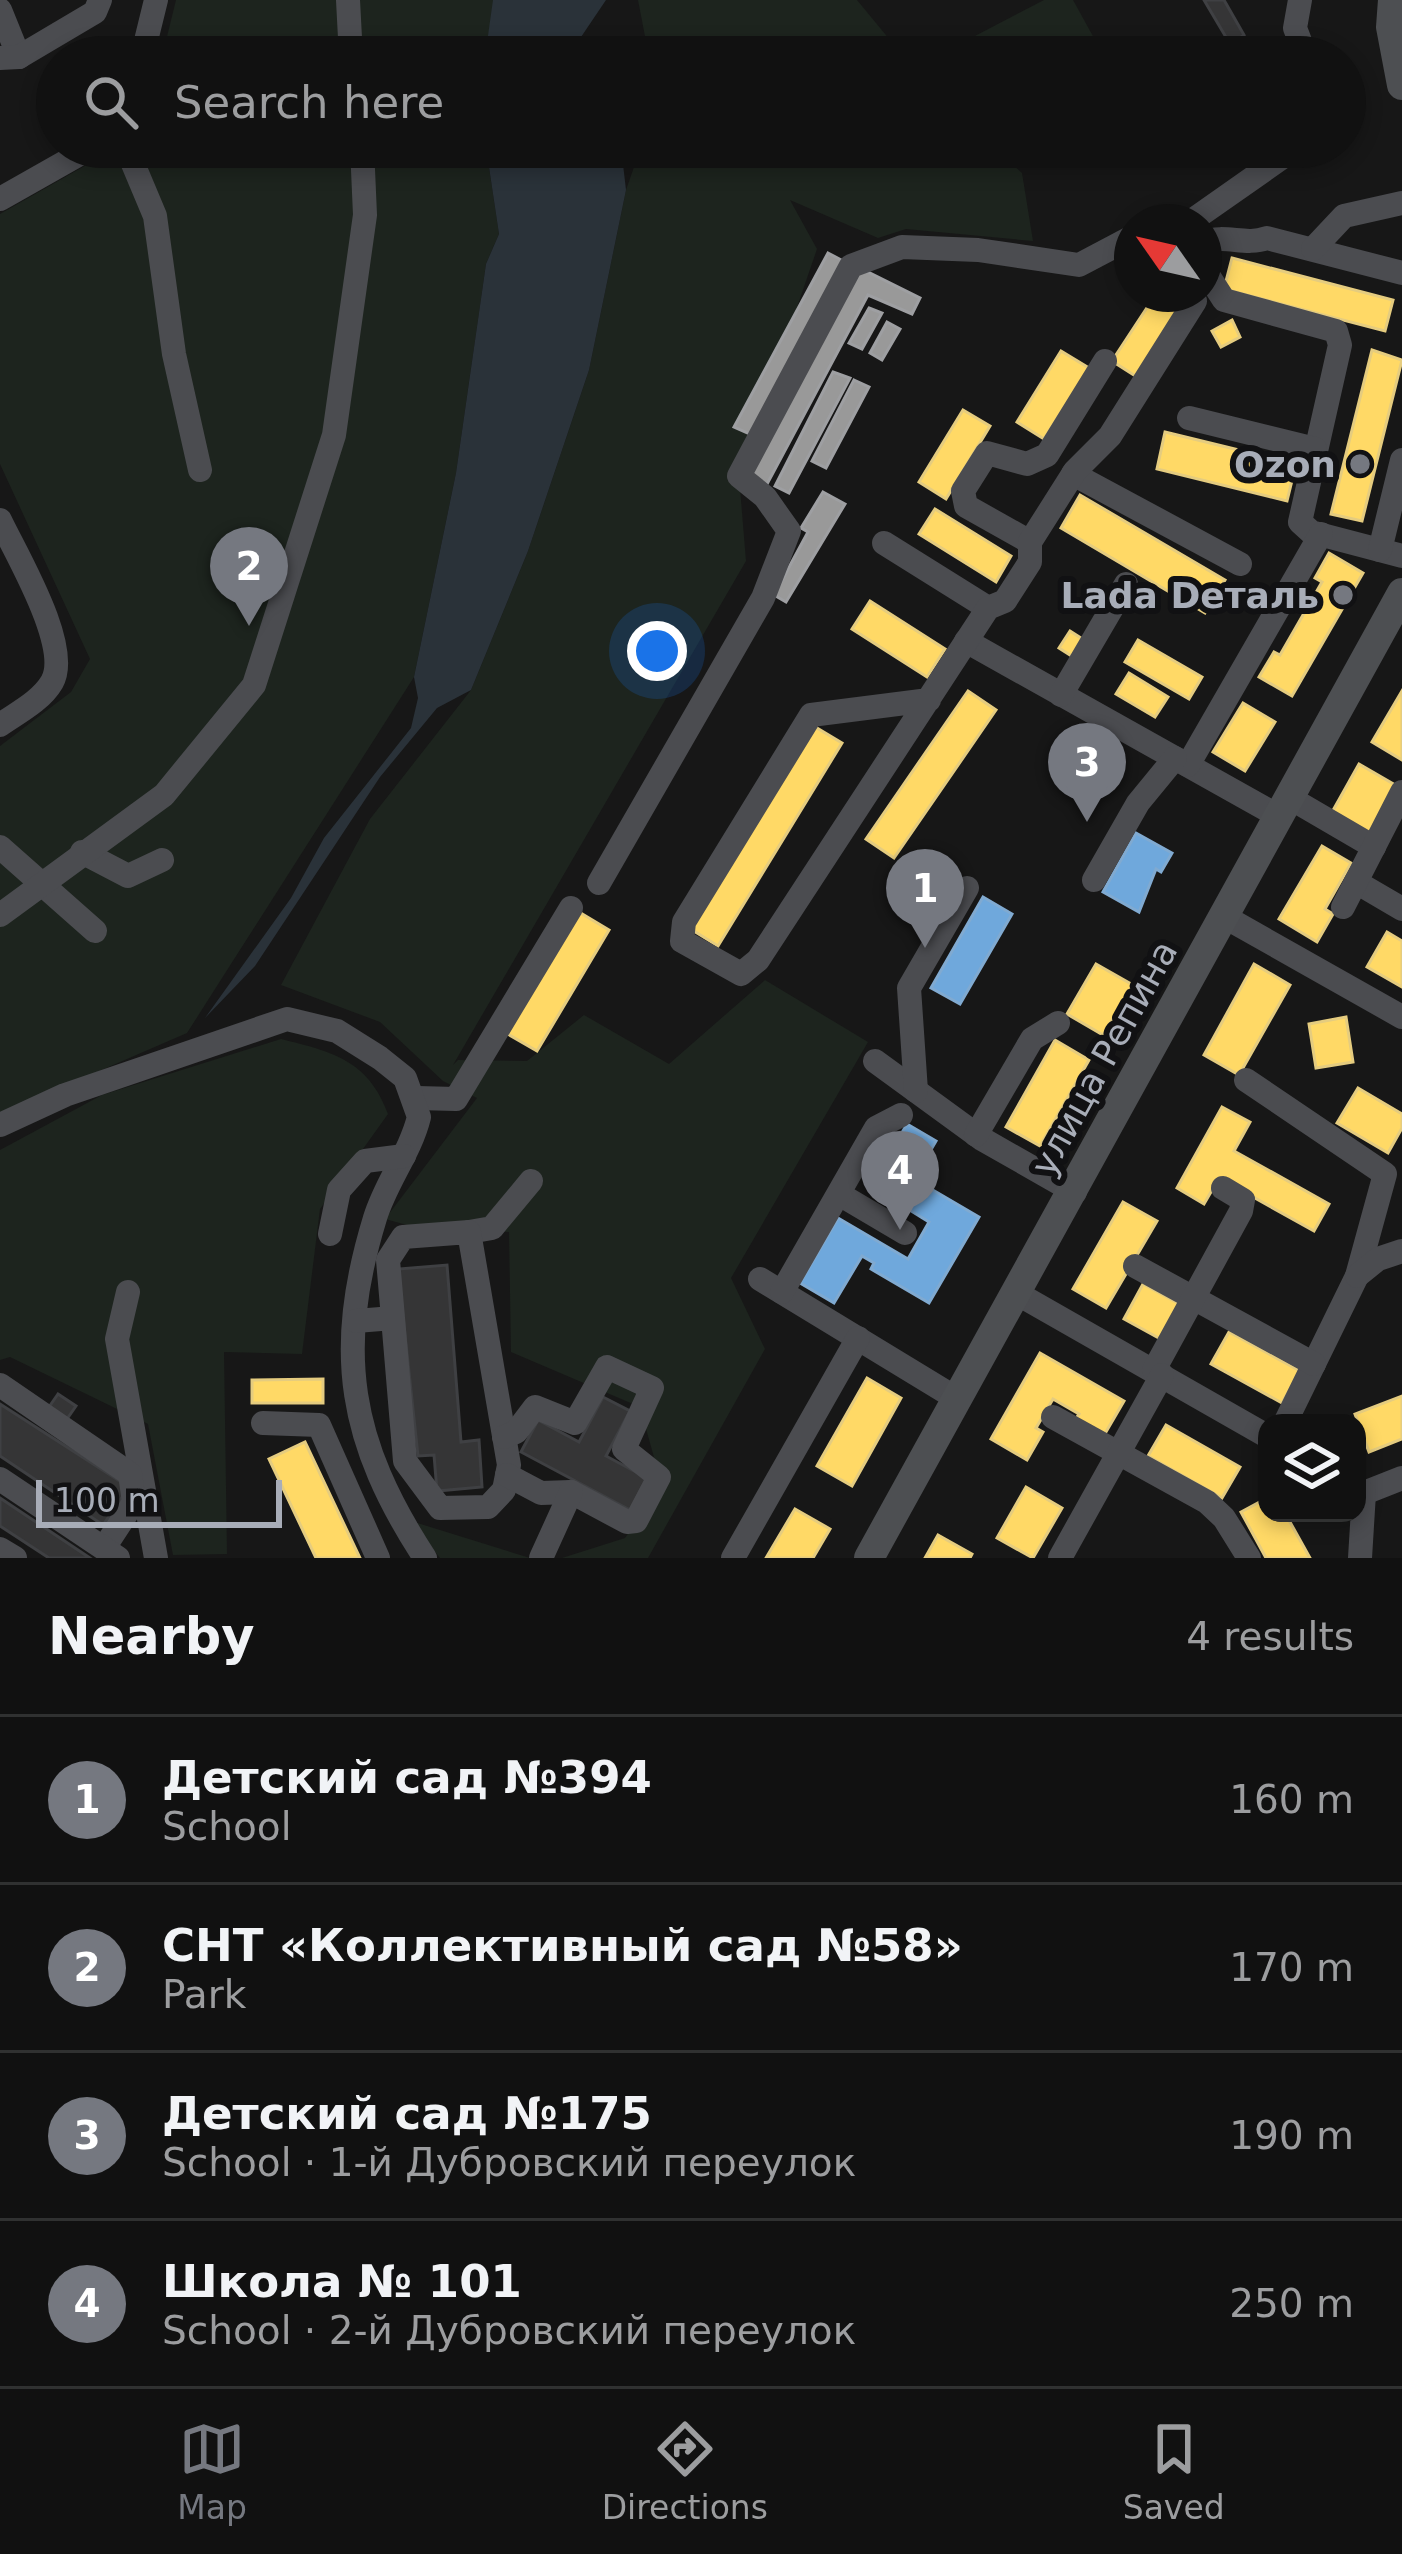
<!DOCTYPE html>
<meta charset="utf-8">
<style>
:root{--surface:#111;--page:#1a1a1a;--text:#f1f3f6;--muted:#9c9d9f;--line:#303131;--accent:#757880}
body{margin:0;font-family:"DejaVu Sans",sans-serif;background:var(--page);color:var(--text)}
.controls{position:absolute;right:36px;bottom:36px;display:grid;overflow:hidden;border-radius:24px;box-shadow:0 6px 18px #0003}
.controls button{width:108px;height:108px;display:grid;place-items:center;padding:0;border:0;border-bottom:3px solid var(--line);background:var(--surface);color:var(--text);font:60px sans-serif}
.compass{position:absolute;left:1114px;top:204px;width:108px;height:108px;border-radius:50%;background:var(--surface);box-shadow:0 6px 18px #0003;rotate:304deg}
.scale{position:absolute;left:36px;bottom:30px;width:246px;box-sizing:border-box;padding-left:12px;border:6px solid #a8adb8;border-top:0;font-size:33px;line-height:42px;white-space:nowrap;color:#a8adb8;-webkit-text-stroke:9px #111113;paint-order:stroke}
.you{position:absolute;left:657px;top:651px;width:42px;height:42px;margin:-30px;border:9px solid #fff;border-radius:50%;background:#1a73e8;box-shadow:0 0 0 18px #1a73e833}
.badge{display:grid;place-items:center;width:78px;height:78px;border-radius:50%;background:var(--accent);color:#fff;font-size:39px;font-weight:700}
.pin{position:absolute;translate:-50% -99px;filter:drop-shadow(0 3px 6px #0008)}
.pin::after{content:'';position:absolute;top:63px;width:42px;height:36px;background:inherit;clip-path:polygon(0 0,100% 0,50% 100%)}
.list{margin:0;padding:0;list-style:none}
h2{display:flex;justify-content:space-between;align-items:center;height:156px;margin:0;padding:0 48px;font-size:51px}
h2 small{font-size:39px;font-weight:400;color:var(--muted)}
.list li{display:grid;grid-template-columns:78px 1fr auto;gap:36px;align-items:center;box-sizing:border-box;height:168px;padding:0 48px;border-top:3px solid var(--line)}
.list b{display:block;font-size:45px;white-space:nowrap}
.list p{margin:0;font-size:39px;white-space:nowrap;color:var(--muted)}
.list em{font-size:39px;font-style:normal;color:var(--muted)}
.icon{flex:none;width:66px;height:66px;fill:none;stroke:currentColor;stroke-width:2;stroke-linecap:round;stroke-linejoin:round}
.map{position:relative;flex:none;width:1402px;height:1558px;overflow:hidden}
.search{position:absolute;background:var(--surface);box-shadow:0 6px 18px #0003;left:36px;right:36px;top:36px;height:132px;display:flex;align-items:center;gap:30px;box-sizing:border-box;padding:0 42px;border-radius:66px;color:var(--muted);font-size:45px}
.sheet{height:828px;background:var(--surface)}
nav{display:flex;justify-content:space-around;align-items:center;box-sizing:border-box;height:168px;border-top:3px solid var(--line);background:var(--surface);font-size:33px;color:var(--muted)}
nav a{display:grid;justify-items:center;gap:6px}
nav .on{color:var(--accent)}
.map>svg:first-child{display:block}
</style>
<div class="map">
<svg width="1402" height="1558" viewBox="0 0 1402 1558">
<rect width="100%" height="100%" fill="#171717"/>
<g fill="#1d241e">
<polygon points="176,0 493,0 493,8 485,57 162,57"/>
<polygon points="638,0 857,0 904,57 649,57"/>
<polygon points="1044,0 1073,0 1094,38 1098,57 974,57 973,37"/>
<polygon points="118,147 486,147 499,234 486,264 456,473 414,677 187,1033 0,1114 0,746 71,692 90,659 0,464 0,214"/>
<polygon points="641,147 993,147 1022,173 1033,241 906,229 878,238 790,200 817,249 739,476 746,561 453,1065 458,1060 527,1061 584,1015 669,1064 765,980 868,1042 731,1278 765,1349 648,1558 562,1558 625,1538 662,1486 640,1407 511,1352 509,1232 418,1228 385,1219 477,1098 443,1081 380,1022 281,985 370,819 471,690 528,551 589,370 626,190"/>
<path d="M281,1039C333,1052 368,1060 388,1114L320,1209L302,1354L224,1352L227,1554L173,1555L148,1424L10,1357L0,1360V1150L102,1095Z"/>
<polygon points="411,1521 530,1558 440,1558"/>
</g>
<g fill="#2a3239">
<polygon points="493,0 606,0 579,40 584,57 485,57"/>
<polygon points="486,147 621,147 626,190 589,370 528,551 471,690 437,708 380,777 255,966 205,1018 291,898 324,838 411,728 418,698 414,677 456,473 486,264 499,234"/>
</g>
<g fill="#ffd966" stroke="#e5cc7f" stroke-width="3">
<polygon points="1232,258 1393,300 1385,331 1224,289"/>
<polygon points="1156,294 1168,294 1188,307 1140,379 1112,361"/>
<polygon points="1232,320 1240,337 1221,347 1212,331"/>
<polygon points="1372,350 1402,360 1362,521 1331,514"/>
<polygon points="1061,351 1089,368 1044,439 1017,422"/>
<polygon points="963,410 990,426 946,499 919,482"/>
<polygon points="1165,432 1296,464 1287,501 1157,469"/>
<polygon points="1080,495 1225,580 1205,613 1061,528"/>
<polygon points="935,509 1011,556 996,582 919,534"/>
<polygon points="1329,553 1363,573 1292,696 1259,677 1274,652 1280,655 1322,582 1315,578"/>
<polygon points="870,601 945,649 927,677 852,629"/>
<polygon points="1070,631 1084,640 1073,657 1059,648"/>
<polygon points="1138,640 1202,677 1189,699 1125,662"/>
<polygon points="1129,673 1168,697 1155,717 1116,694"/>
<polygon points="968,691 996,710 894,858 866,839"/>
<polygon points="1402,691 1402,760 1372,742"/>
<polygon points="1243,703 1275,722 1245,771 1213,752"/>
<polygon points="812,725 842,743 718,946 689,928"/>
<polygon points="1359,764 1397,786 1368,836 1331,814"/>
<polygon points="1322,846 1351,863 1325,909 1333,914 1317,942 1279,919"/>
<polygon points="579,912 609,930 537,1051 506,1033"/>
<polygon points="1387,932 1402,941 1402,987 1367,967"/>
<polygon points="1096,964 1133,985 1103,1035 1067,1014"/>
<polygon points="1254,964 1290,985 1239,1075 1204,1055"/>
<polygon points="1346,1017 1353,1062 1316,1068 1309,1024"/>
<polygon points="1055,1040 1089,1060 1040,1146 1006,1127"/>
<polygon points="1358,1088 1402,1114 1402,1128 1388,1153 1337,1123"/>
<polygon points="1222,1107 1250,1122 1234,1151 1329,1204 1314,1231 1219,1178 1204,1204 1177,1188"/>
<polygon points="1123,1202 1157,1221 1106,1308 1073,1289"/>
<polygon points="1143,1284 1185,1307 1166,1342 1124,1319"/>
<polygon points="1229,1332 1300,1371 1282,1403 1211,1364"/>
<polygon points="1040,1353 1124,1401 1103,1437 1074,1421 1079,1414 1053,1399 1036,1428 1043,1432 1027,1460 991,1439"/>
<polygon points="867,1378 901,1398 852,1486 817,1466"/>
<polygon points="323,1379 323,1403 252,1403 252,1380"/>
<polygon points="1402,1396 1402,1439 1369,1452 1355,1414"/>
<polygon points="1166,1425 1240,1467 1222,1498 1148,1456"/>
<polygon points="305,1442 360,1558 316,1558 269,1459"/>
<polygon points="1026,1487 1062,1508 1033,1558 997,1538"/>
<polygon points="1267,1498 1267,1513 1285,1513 1310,1558 1266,1558 1241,1512"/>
<polygon points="795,1509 830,1529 813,1558 766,1558"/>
<polygon points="938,1535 972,1554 970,1558 925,1558"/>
</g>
<g fill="#6fa8dc" stroke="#80aad1" stroke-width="3">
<polygon points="1136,833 1172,853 1161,872 1156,869 1139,912 1103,892"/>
<polygon points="983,897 1012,914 960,1004 931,988"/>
<polygon points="907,1124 936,1141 914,1179 979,1217 929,1303 871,1269 874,1263 862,1256 834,1303 800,1283 838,1218 908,1259 929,1222 871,1186"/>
</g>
<g fill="#999" stroke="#9e9fa2" stroke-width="3">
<polygon points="828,253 847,263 750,434 734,427"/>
<polygon points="860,268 920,298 912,314 868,295 766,486 746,475"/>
<polygon points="869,308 882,313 862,349 849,343"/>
<polygon points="887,322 900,329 882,360 870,353"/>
<polygon points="833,372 850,378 789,493 775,486"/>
<polygon points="854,380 869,387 826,468 812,461"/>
<polygon points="823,492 845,504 786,602 774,595 808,532 801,528"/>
</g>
<g fill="#353536" stroke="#3f4043" stroke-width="3">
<polygon points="1204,0 1224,0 1244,35 1230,44"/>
<polygon points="447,1265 461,1442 479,1440 482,1487 437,1491 434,1455 418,1456 398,1269"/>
<polygon points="58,1394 76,1406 67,1419 49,1407"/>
<polygon points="603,1397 630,1411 606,1456 647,1478 630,1510 521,1452 538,1420 579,1442"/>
<polygon points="0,1404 129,1487 103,1525 0,1456"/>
<polygon points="0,1498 90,1558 49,1558 0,1526"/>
</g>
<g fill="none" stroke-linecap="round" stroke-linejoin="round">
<g stroke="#4b4c50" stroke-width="24">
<polyline points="348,0 351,57"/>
<polyline points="1300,0 1295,28 1306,57"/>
<polyline points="0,10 19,57"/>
<polyline points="142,57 156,0"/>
<polyline points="0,58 19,57 95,12 100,0"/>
<polyline points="126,147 155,216 174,354 200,470"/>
<polyline points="0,199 92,147"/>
<polyline points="1190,222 1297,147"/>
<path d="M1204,242C1226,234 1245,246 1267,238L1402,273"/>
<polyline points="1313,249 1344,216 1402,203"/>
<polyline points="1204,269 1224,300 1336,331 1340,345 1300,522 1311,532 1402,556"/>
<polyline points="1189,418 1315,449"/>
<polyline points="1073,474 1240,564"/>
<path d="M0,520C16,554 72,647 52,682C41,701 17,713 0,725"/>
<polyline points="1030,542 966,506 963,491 987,453 1027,464 1047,455 1105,361"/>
<polyline points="884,543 988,608"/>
<polyline points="1380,550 1402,460"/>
<polyline points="966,641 1280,817"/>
<polyline points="1061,695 1126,584"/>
<polyline points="929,700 811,715 684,922 682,941 741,974 758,960 988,608 1005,601 1030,562 1030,542 1075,471 1110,436 1195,301"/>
<polyline points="1188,765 1321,534"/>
<polyline points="1290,798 1374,847"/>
<polyline points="0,847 95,931"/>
<polyline points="82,852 128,876 162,860"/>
<polyline points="1094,880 1138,803 1175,758"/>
<polyline points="1356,882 1402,909"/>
<polyline points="599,883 763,598 789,531 765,497 739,476 851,266 902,247 978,250 1079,265 1132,237"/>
<polyline points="1343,907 1402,792"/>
<polyline points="0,915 164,795 254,685 334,435 365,215 362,147"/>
<polyline points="1225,917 1402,1017"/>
<polyline points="875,1061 982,1139 1075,1192"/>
<polyline points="1246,1080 1385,1174 1357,1276 1285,1423"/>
<polyline points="916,1091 909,988 967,888"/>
<polyline points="417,1098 456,1099 571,908"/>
<path d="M0,1125L65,1095L287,1019L337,1031L380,1058L405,1078L419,1117C410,1153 386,1182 375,1218C334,1352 349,1442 425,1558"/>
<polyline points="976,1135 1032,1039 1058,1023"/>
<polyline points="839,1194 905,1233"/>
<polyline points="469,1232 492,1228 531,1181"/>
<polyline points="330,1234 339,1190 365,1161 404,1156"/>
<polyline points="1135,1266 1314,1364"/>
<polyline points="1357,1276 1378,1259 1402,1251"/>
<polyline points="760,1279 959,1400"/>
<polyline points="128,1292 117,1339 156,1558"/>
<polyline points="782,1292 876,1128 901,1115"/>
<polyline points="1018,1294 1267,1436"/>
<polyline points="356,1321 393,1318 388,1260 403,1237 469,1232 509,1465 504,1490 488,1507 440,1508 405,1461 393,1318"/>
<polyline points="1154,1370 1241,1211 1243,1200 1223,1188"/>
<polyline points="0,1385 130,1474 134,1502 104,1548"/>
<polyline points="1053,1417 1207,1502 1224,1518 1249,1558"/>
<polyline points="263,1423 319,1425 378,1558"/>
<polyline points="504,1437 516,1432 535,1407 575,1423 607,1367 652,1388 624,1449 659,1477 636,1521 627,1522 571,1492 541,1493 507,1475"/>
<polyline points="0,1479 118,1558"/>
<polyline points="1357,1489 1364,1493 1402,1478"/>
<polyline points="0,1549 15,1558"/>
<polyline points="541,1558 571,1492"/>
<polyline points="733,1558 858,1338"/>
<polyline points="1060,1558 1162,1375"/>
<polyline points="1360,1558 1364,1493"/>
</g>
<g stroke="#4d4f52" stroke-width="30">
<polyline points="1393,0 1391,27 1402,85"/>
<polyline points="869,1558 1402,593"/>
</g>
</g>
<g fill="#757880" stroke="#111113" stroke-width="4.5">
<circle cx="1360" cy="464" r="12"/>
<circle cx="1343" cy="595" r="12"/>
</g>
<g text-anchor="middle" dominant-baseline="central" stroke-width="12" stroke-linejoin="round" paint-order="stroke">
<g font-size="36" font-weight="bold" fill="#a8adb8" stroke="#111113" text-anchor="end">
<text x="1336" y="464">Ozon</text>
<text x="1319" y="595">Lada Dеталь</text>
</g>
<g font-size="36" fill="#a8adb8" stroke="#111113">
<text transform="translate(1104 1058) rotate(-61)">улица Репина</text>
</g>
</g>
</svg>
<div class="controls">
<button><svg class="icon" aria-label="layers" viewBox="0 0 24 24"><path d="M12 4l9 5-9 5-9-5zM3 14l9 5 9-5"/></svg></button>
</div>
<svg class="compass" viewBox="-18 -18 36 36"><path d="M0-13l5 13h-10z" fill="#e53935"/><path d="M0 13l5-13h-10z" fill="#9c9d9f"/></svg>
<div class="scale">100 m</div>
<div class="you"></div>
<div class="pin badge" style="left:925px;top:948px">1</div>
<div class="pin badge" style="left:249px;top:626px">2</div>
<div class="pin badge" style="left:1087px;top:822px">3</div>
<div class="pin badge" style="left:900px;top:1230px">4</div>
<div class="search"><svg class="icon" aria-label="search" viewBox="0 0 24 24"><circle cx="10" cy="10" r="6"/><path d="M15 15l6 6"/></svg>Search here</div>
</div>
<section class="sheet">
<h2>Nearby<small>4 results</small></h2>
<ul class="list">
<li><span class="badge">1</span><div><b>Детский сад №394</b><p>School</p></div><em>160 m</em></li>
<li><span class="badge">2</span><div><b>СНТ «Коллективный сад №58»</b><p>Park</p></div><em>170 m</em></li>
<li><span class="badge">3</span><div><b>Детский сад №175</b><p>School · 1-й Дубровский переулок</p></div><em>190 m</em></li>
<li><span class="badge">4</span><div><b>Школа № 101</b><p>School · 2-й Дубровский переулок</p></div><em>250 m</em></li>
</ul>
</section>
<nav>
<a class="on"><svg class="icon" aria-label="map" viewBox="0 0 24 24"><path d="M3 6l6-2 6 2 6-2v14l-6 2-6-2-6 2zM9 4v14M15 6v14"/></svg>Map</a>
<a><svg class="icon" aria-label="directions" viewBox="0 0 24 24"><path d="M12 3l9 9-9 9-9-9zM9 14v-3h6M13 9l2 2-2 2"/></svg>Directions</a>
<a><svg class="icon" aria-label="saved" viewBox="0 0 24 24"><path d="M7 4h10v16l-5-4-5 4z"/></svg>Saved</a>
</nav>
